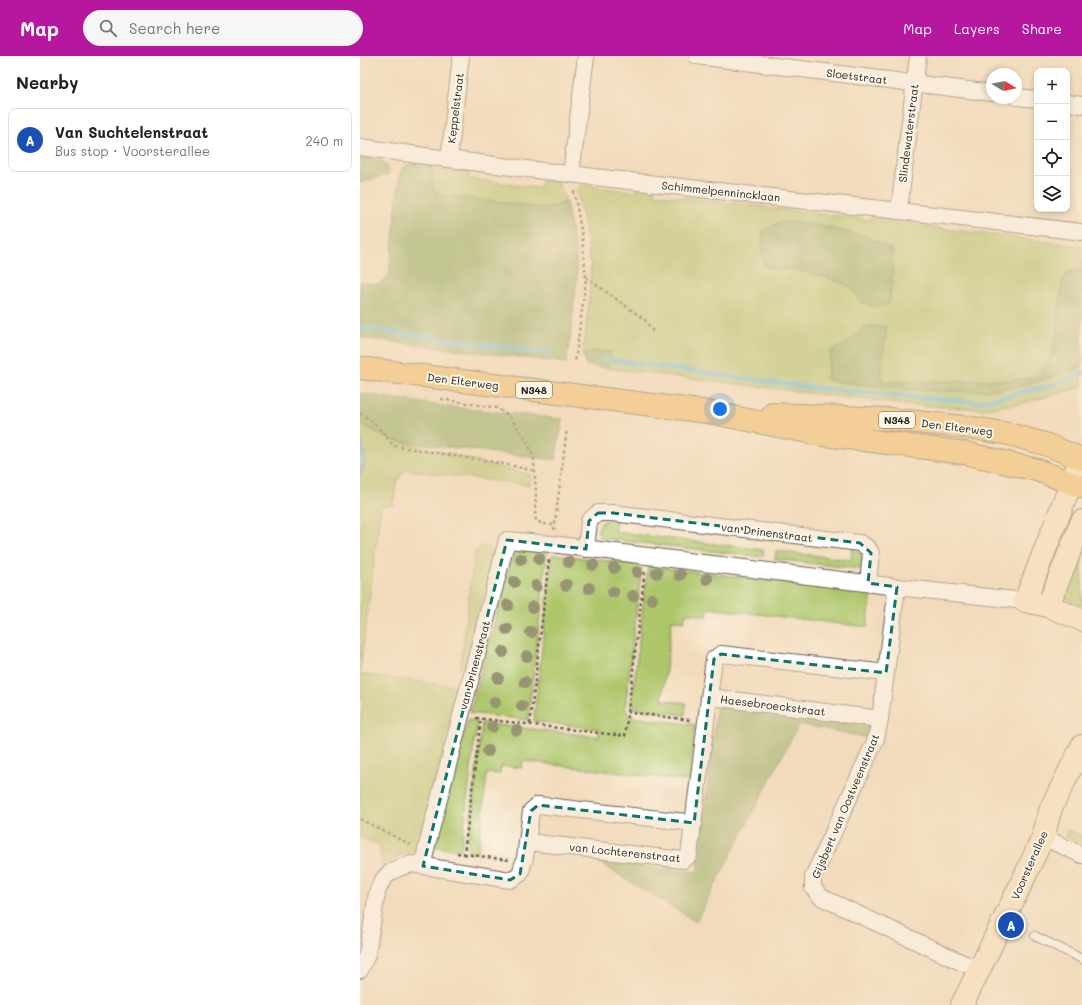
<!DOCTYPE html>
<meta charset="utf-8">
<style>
:root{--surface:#fff;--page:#f6f6f6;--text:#202124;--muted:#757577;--line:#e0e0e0;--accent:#b5179e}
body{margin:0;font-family:Mali,sans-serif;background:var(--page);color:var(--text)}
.controls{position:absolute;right:12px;top:12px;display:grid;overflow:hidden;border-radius:8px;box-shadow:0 2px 6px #0003}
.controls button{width:36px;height:36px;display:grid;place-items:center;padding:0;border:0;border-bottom:1px solid var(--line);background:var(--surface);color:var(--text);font:20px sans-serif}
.compass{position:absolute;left:626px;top:12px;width:36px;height:36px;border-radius:50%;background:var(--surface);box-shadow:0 2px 6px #0003;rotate:100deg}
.you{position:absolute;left:360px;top:353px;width:14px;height:14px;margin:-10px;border:3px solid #fff;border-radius:50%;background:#1a73e8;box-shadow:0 0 0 6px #1a73e833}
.badge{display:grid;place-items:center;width:26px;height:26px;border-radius:50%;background:var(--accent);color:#fff;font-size:13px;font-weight:700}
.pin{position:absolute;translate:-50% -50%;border:2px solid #fff;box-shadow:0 1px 4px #0006}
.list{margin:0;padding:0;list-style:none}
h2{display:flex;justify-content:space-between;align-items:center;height:52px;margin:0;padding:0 16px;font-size:17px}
h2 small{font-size:13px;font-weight:400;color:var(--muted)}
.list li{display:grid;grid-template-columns:26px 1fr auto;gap:12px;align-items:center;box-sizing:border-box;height:64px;margin:0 8px 8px;padding:0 8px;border:1px solid var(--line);border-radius:8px}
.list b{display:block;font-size:15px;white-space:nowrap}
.list p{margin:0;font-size:13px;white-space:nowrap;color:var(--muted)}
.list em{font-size:13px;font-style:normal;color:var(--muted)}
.icon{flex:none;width:22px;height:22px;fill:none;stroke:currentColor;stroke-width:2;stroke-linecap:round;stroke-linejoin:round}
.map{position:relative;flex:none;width:722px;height:949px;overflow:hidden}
header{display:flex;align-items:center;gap:24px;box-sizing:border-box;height:56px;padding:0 20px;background:var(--accent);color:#fff}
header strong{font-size:19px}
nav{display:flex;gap:22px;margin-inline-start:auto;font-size:14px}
.search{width:280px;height:36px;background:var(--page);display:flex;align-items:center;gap:10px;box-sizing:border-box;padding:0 14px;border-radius:22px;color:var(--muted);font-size:15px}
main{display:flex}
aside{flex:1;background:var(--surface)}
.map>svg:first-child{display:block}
</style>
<header>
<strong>Map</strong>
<div class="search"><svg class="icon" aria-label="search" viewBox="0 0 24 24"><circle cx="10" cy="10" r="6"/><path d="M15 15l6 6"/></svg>Search here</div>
<nav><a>Map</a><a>Layers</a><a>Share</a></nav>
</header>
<main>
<aside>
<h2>Nearby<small></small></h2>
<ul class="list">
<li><span class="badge" style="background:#1a4fb4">A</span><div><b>Van Suchtelenstraat</b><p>Bus stop · Voorsterallee</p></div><em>240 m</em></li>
</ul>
</aside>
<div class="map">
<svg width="722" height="949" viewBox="0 0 722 949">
<rect width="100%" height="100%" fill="#fcf5e5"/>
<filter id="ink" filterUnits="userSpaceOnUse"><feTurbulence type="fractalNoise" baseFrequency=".025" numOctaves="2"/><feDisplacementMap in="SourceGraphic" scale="8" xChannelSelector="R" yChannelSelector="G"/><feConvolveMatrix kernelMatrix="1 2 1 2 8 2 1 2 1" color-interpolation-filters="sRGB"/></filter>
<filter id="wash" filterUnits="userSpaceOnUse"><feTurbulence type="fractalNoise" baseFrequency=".012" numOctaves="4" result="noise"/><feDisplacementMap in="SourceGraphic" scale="16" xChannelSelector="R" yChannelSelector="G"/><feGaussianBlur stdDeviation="0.9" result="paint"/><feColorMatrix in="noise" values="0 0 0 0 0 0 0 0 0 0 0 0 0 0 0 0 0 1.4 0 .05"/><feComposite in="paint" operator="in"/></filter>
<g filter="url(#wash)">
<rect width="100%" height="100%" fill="#f2dbbb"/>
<g fill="#adc66b" stroke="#647144" fill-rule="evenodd">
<polygon points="71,110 109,115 109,123 180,132 181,124 198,126 206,146 193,151 183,152 77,138 73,132"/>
<path d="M221,129L277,136L280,129L294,131L295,138L510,164L513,158L526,159L528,166L722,190V214L710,215L703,223L696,282L691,301L677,322L645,324L536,326L522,325V308L498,279L487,288L471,295L466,323C489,328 513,330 536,331C579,335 622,338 664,329C682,325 704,316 722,310V331L663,347L623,353L547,349L247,312L250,296L223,298L230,234L231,209L224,167L217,136V133ZM434,213L533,219L515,251L501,246L492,231L468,222Z"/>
<polygon points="0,341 19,378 37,385 171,419 169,429 45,414 36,427 33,449 21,450 0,616 0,420 2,417 0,416"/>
<path d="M256,463L255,476L404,494L403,501L240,482L238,475C240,464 246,464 256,463Z"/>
<polygon points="722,486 722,550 708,544 704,540"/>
<path d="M121,490C129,490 133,494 134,501L104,614L102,615L100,613L114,500L115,496Z"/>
<path d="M492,492C502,497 509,502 501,513L415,503L416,495L491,504Z"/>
<polygon points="161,495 187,497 168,664 110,657 151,504 155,498"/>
<polygon points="192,498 282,509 265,652 270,661 335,669 329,725 163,705 162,712 141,710 140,718 127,717 118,797 107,795 122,667 239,681 239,673 174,665"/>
<polygon points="288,510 512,537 507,571 348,552 347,560 326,557 324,566 312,564 302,644 326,647 325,659 271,652"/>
<path d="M0,618L99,631L57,796C41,796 35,802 23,812L19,789L0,781V667L3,647L0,641Z"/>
<polygon points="108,664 117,665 101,794 75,791"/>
<polygon points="708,774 722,780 722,788 705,780"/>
</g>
<g fill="#8aab5f" stroke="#53643e">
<path d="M0,102C13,103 28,102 29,118L0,127Z"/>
<polygon points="51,108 71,110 73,132 77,138 183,152 193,151 206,146 216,196 217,221 209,292 206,307 0,282 0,226 18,228 29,219 40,116 43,111"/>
<polygon points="420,166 442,166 505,180 532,193 533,219 529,248 515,251 501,246 492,231 468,222 434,213 419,214 404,210 402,193 402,175"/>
<path d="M722,214V310C704,316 682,325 664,329C599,342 531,332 466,324L471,295C485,289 495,283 504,270L527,271L522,308V325L536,326L645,324L677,322L691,301L696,282L703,223L710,215Z"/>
<polygon points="230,295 251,296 247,312 226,309 223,298 226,298"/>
<polygon points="0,337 90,351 203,363 195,404 37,385 19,378 0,367"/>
<polygon points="357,648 514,667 513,683 439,668 336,866 238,806 337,816"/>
</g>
<path fill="#57bbd5" stroke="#3a6c78" d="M0,381C6,392 8,408 0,420Z"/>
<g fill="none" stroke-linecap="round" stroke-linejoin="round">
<g stroke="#57bbd5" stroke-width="5">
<polyline points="0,272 190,297"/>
<polyline points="245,303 445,331 539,340 618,346 691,330 722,317"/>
</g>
</g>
</g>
<g filter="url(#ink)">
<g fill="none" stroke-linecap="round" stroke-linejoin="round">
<defs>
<polyline id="lane" points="675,880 722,903"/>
<g id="street">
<polyline points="337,0 632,37"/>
<polyline points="656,41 677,43"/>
<polyline points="707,47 722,49"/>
<path d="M0,91C240,125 481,147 722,176"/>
<polyline points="89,103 101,0"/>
<polyline points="211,118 226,0"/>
<polyline points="539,154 558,0"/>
<polyline points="226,493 229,465 238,457 253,457 500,487 508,492 511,497 508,527"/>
<polyline points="537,531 520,663 516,683 453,821 453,832 461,841 605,908 619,912"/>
<polyline points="350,641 520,663"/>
<polyline points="683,781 722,799"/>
<polyline points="168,786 323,804 329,799 354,603 361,598 526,617"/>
<polyline points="63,810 66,793 147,484 191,488 537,531 665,545"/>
<path d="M0,914L7,899L17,837C23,817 33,813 52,808L150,824L160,818L165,802L171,755L178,749L334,767"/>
</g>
<g id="secondary">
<polyline points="721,402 665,545 688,550 722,564"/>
<polyline points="688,550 722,465"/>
<polyline points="602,949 664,822 683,781 691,752 722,690"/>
</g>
<g id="primary">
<polyline points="0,312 348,356 458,378 605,397 677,414 722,431"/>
<polyline points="413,358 529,363 613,372 649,378 685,388 722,403"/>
</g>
</defs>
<use href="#lane" stroke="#675f54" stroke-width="10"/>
<use href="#street" stroke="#675f54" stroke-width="18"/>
<use href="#secondary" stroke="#675f54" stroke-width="24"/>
<use href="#primary" stroke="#675f54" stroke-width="24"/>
<g stroke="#675f54" stroke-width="2.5" stroke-dasharray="3 3" stroke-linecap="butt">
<polyline points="214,135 222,179 226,223 215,307"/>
<polyline points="226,221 285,264 294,277"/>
<polyline points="81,343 137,352 149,360 167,385 174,403 176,438 175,457 176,465 183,468 195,469"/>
<polyline points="0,357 15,368 34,390 140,407 175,415"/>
<polyline points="194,474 207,373"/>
<polyline points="267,656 330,664"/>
<polyline points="116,662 265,680 285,514"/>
<polyline points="170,668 189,504"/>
<polyline points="0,763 51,789"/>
<polyline points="97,797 104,798 121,663"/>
<polyline points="104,798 149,804"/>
</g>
<use href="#lane" stroke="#fff" stroke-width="8"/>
<use href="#street" stroke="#fff" stroke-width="16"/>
<use href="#secondary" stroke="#fae7c3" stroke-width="22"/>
<use href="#primary" stroke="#f3c26a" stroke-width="22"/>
</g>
<g fill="#989373">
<circle cx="161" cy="503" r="6"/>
<circle cx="179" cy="503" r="6"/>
<circle cx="209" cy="506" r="6"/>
<circle cx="233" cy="509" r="6"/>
<circle cx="254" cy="512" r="6"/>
<circle cx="277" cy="516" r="6"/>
<circle cx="297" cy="517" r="6"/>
<circle cx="320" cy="519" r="6"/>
<circle cx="347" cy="523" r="6"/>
<circle cx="154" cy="526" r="6"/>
<circle cx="206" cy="529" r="6"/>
<circle cx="176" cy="530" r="6"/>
<circle cx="229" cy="532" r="6"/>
<circle cx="253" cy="536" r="6"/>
<circle cx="273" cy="540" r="6"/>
<circle cx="292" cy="543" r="6"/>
<circle cx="148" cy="549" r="6"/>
<circle cx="173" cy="551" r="6"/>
<circle cx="147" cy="573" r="6"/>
<circle cx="171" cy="576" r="6"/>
<circle cx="143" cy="596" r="6"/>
<circle cx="167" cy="600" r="6"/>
<circle cx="138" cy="622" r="6"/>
<circle cx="165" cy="626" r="6"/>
<circle cx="135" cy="646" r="6"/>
<circle cx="162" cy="650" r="6"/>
<circle cx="132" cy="671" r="6"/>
<circle cx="157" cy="674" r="6"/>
<circle cx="128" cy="695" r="6"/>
</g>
</g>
<path d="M0 0H722V949H0ZM238,457H253L500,487L511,497L508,527L537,531L526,617L361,598L354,603L334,767L178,749L171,755L160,818L150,824L63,810L147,484L226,493L229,465Z" fill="#f2dbbb" fill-opacity=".55" fill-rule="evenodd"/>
<path fill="none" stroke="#0f766e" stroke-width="3" stroke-dasharray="8 5" stroke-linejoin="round" d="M238,457H253L500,487L511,497L508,527L537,531L526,617L361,598L354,603L334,767L178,749L171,755L160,818L150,824L63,810L147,484L226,493L229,465Z"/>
<g text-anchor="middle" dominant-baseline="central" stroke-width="4" stroke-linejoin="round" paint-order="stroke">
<g fill="#fcf5e5" stroke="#5f5d58" stroke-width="1">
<rect x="156" y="326" width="36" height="16" rx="3"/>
<rect x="519" y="356" width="36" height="16" rx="3"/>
</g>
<g font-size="10" font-weight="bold" fill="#1c1c1c">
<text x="174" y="334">N348</text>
<text x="537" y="364">N348</text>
</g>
<g font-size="11" fill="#1c1c1c" stroke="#fcf5e5">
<text transform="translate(497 20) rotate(7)">Sloetstraat</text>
<text transform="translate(95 52) rotate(-83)">Keppelstraat</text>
<text transform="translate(548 77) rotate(-83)">Slindewaterstraat</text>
<text transform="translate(361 135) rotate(6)">Schimmelpennincklaan</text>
<text transform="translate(103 325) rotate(7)">Den Elterweg</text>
<text transform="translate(597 371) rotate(7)">Den Elterweg</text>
<text transform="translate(407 476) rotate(7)">van Drinenstraat</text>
<text transform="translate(114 609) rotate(-75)">van Drinenstraat</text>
<text transform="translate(413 649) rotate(7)">Haesebroeckstraat</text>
<text transform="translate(485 750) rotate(-67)">Gijsbert van Oostveenstraat</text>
<text transform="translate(265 796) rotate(6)">van Lochterenstraat</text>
<text transform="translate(669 809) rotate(-66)">Voorsterallee</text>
</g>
</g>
</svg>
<div class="controls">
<button>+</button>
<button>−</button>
<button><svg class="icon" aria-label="locate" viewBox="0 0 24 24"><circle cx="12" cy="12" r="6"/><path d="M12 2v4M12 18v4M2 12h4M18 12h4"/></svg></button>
<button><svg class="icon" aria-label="layers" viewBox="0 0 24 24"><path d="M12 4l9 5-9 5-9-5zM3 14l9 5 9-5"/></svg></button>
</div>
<svg class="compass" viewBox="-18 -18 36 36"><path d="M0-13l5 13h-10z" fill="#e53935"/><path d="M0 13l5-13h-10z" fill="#757577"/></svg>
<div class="you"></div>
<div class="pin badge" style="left:651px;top:869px;background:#1a4fb4">A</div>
</div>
</main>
